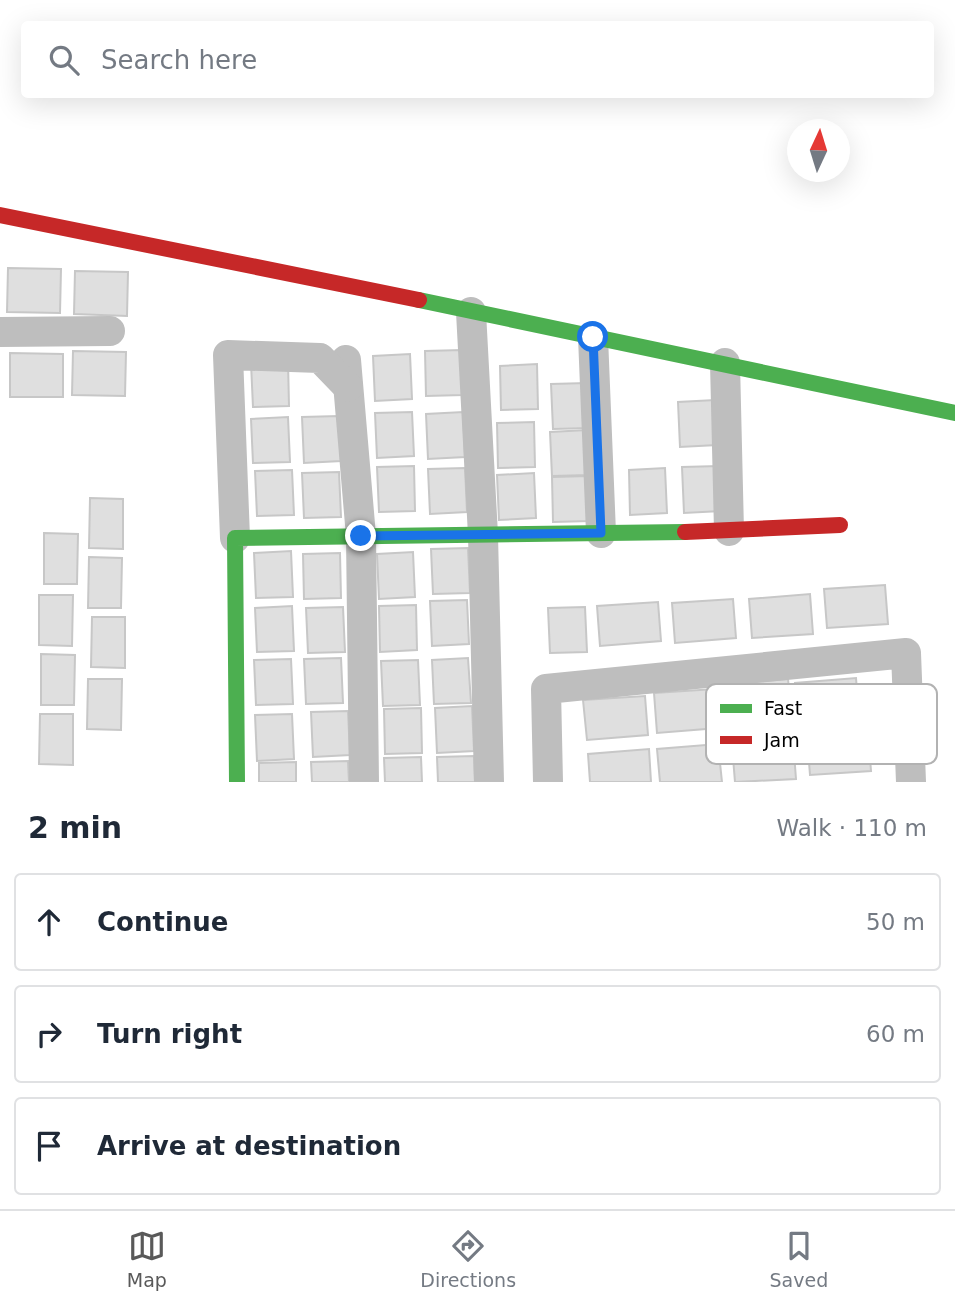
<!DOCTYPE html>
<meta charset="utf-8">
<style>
:root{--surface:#fff;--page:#f6f6f7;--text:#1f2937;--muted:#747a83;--line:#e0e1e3;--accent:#595959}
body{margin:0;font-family:"DejaVu Sans",sans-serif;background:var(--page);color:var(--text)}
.compass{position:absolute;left:787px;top:119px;width:63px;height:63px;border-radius:50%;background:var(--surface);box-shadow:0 7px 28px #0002;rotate:4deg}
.stop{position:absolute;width:21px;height:21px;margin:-16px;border:5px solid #1a73e8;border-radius:50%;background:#fff}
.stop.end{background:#1a73e8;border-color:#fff;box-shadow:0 2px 7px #0008}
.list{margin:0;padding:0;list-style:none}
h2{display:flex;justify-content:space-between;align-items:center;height:91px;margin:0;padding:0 28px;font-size:30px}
h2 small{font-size:23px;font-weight:400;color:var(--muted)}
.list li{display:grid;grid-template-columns:46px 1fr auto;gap:21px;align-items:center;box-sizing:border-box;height:98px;margin:0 14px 14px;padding:0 14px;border:2px solid var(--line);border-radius:7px}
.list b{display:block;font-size:26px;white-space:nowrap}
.list em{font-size:23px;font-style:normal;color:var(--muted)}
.icon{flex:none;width:38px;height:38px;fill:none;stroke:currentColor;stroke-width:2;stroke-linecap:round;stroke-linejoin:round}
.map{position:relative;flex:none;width:955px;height:782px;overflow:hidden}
.search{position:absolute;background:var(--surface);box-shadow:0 7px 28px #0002;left:21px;right:21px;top:21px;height:77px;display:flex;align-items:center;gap:18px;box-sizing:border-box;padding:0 24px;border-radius:7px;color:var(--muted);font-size:26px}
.sheet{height:427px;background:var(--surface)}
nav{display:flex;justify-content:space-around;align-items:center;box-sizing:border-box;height:98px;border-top:2px solid var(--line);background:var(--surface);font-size:19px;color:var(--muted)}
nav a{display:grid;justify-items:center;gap:4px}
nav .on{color:var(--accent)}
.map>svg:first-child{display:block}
</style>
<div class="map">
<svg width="955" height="782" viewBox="0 0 955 782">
<rect width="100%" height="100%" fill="#fff"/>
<g fill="#dfdfdf" stroke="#c7c7c7" stroke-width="2">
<polygon points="8,268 61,269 60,313 7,312"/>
<polygon points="75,271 128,272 127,316 74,314"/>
<polygon points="462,350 463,395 426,396 425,351"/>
<polygon points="73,351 126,352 125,396 72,395"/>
<polygon points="10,353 63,354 63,397 10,397"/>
<polygon points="410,354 412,399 375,401 373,356"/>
<polygon points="288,361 289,406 253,407 251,363"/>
<polygon points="537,364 538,409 501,410 500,366"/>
<polygon points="587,383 590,428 553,429 551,384"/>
<polygon points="715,400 717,445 680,447 678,402"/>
<polygon points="412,412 414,456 377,458 375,413"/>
<polygon points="463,412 465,457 428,459 426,414"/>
<polygon points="339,416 341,461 304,463 302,417"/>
<polygon points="288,417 290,462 253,463 251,419"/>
<polygon points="534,422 535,467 498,468 497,423"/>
<polygon points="587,430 589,475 552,476 550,432"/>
<polygon points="414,466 415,511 379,512 377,467"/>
<polygon points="719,466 721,511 684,513 682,467"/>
<polygon points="465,468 467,512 430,514 428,469"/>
<polygon points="665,468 667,513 630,515 629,470"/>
<polygon points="292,470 294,515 257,516 255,471"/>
<polygon points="339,472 341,517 304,518 302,473"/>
<polygon points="534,473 536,518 499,520 497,475"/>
<polygon points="589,476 590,521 553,522 552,477"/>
<polygon points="90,498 123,499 123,549 89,548"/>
<polygon points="44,533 78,534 77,584 44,584"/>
<polygon points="468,548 470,593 433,594 431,549"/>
<polygon points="291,551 293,597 256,598 254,553"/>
<polygon points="413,552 415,597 379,599 377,554"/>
<polygon points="340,553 341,598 304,599 303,554"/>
<polygon points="89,557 122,558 121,608 88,608"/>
<polygon points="885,585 888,624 827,628 824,589"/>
<polygon points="810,594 813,634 752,638 749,599"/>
<polygon points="39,595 73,595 72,646 39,645"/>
<polygon points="733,599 736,638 675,643 672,603"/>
<polygon points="467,600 469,644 432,646 430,601"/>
<polygon points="658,602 661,641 600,646 597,606"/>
<polygon points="416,605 417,650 380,652 379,606"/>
<polygon points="292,606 294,651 257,652 255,608"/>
<polygon points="343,607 345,652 308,653 306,608"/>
<polygon points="585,607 587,652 550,653 548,608"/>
<polygon points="92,617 125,617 125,668 91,667"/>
<polygon points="41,654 75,655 74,705 41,705"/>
<polygon points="341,658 343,703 306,704 304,659"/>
<polygon points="468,658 471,703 434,704 432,660"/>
<polygon points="291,659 293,704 256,705 254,660"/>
<polygon points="418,660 420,705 383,706 381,661"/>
<polygon points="856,678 859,717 798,722 795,683"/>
<polygon points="88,679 122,679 121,730 87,729"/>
<polygon points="788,679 792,719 730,723 727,684"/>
<polygon points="715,689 718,728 657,733 654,693"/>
<polygon points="645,696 648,735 587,740 583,700"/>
<polygon points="472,706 474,751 437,753 435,708"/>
<polygon points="421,708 422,753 385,754 384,709"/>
<polygon points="348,711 350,755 313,757 311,712"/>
<polygon points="40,714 73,714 73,765 39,764"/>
<polygon points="292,714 294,759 257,761 255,715"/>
<polygon points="868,732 871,771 810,775 807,736"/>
<polygon points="793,740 796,779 735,782 732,745"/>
<polygon points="718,744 722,782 660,782 657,749"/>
<polygon points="649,749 651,782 590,782 588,754"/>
<polygon points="474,756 475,782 438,782 437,757"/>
<polygon points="421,757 422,782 385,782 384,758"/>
<polygon points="348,761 349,782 312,782 311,762"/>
<polygon points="296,762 296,782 259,782 259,763"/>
</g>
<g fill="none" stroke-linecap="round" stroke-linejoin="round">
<g stroke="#bebebe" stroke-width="30">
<polyline points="471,312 483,535 489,782"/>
<polyline points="0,332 110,331"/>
<polyline points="593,337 601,533"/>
<polyline points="346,360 361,536 364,782"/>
<polyline points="725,363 729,531"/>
<polyline points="235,538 228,355 320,358 348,387"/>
<polyline points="548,782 546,689 906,653 911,782"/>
</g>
<g stroke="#4caf50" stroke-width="16">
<polyline points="419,300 955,413"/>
<polyline points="237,782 235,538 685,532"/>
</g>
<g stroke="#c62828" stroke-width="16">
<polyline points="0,215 419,300"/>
<polyline points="685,532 840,525"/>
</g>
</g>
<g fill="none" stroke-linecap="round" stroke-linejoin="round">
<polyline stroke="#1a73e8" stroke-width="9" points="361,536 601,533 593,337"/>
</g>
<rect x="706" y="684" width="231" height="80" rx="10" fill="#fff" stroke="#b2b2b2" stroke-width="2"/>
<rect x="720" y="704" width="32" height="9" fill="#4caf50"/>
<rect x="720" y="736" width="32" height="8" fill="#c62828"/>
<g font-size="19" fill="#000">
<text x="764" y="715">Fast</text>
<text x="764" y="747">Jam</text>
</g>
</svg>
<svg class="compass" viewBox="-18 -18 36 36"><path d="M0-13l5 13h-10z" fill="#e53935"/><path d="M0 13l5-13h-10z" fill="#747a83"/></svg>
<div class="stop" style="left:593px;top:337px"></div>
<div class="stop end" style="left:361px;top:536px"></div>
<div class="search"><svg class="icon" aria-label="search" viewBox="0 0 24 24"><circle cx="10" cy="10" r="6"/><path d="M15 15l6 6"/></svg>Search here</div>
</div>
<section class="sheet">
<h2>2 min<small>Walk · 110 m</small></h2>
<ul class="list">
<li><svg class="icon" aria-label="ahead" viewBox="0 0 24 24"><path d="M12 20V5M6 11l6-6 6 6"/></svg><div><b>Continue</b></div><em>50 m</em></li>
<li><svg class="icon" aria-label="right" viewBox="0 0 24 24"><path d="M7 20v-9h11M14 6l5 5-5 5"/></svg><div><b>Turn right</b></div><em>60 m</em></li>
<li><svg class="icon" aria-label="arrive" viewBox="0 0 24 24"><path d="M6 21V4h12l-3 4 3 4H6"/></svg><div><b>Arrive at destination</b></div></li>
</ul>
</section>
<nav>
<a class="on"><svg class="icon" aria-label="map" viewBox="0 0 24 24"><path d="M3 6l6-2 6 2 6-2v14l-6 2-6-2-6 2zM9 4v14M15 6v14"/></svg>Map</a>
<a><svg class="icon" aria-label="directions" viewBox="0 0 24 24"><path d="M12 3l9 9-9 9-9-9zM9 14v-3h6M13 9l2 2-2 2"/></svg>Directions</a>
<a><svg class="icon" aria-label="saved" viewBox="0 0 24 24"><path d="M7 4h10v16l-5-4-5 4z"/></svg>Saved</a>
</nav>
